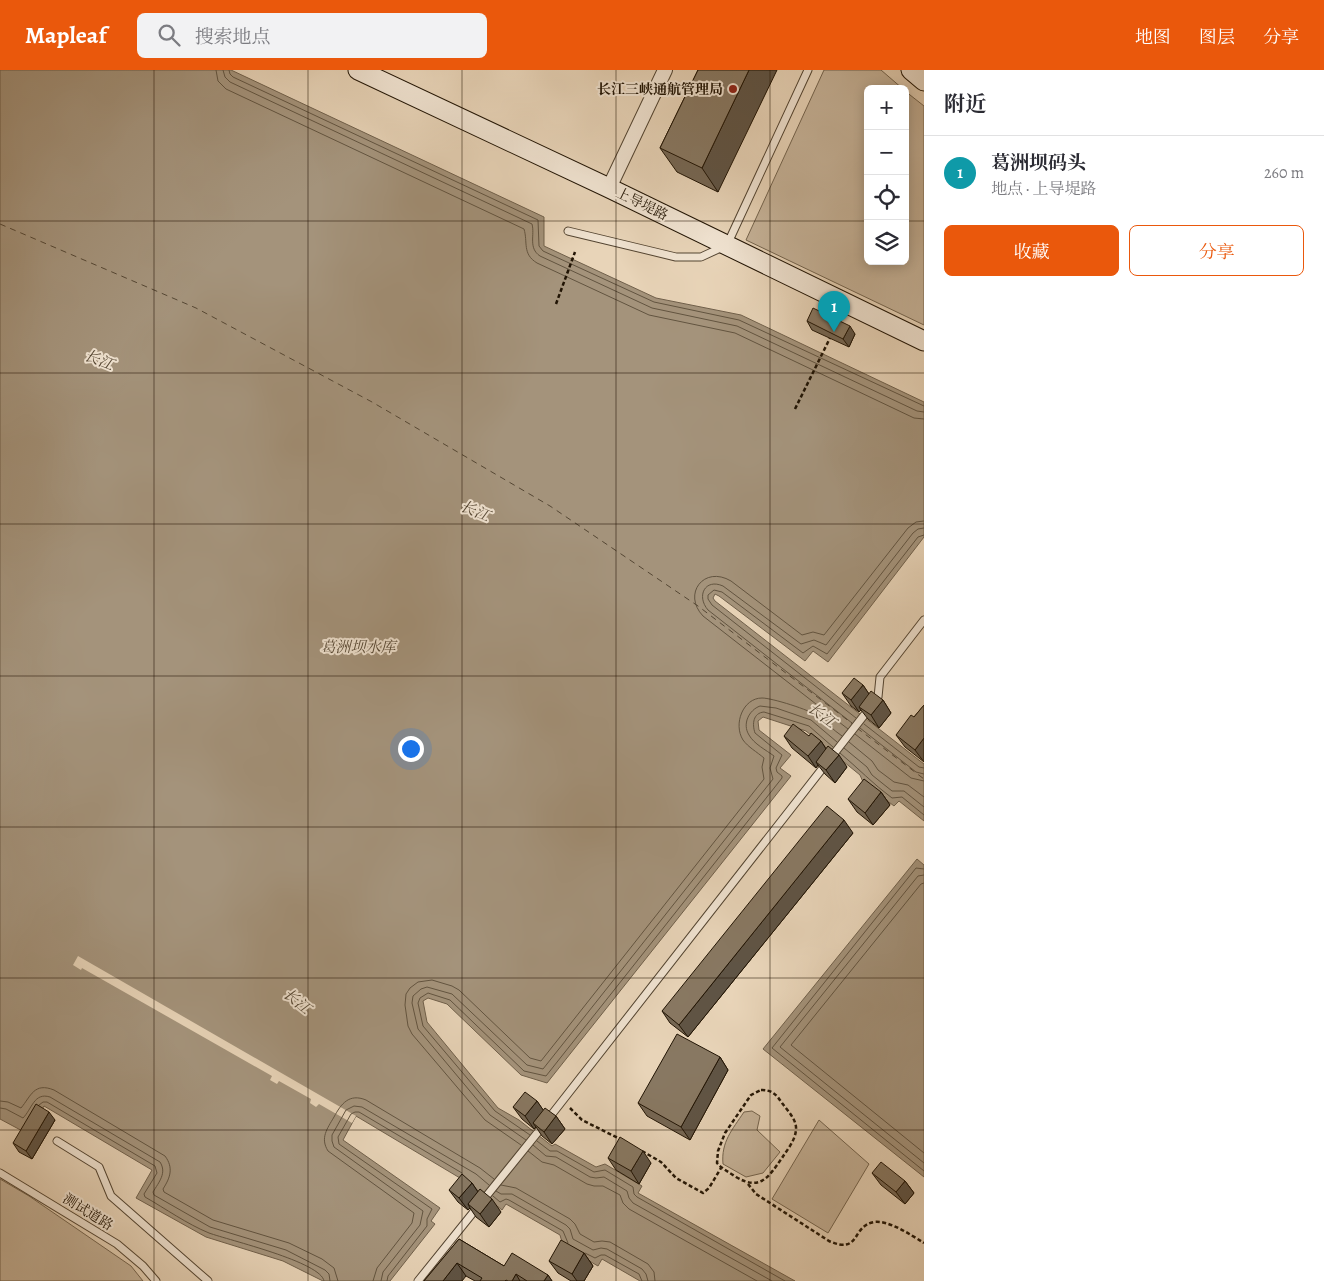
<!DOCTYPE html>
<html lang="zh">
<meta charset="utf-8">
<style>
:root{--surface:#fff;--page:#f2f2f3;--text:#2b2b33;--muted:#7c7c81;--line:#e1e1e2;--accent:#ea580c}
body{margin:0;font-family:Alegreya,"Noto Serif SC",serif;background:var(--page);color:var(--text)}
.controls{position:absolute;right:15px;top:15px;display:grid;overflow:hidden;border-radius:8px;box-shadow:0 2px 12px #0003}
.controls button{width:45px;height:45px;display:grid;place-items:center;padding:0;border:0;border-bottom:1px solid var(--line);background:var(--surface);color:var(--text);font:25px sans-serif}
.you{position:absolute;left:410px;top:678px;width:18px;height:18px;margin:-12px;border:4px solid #fff;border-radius:50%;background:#1a73e8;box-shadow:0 0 0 8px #1a73e833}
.badge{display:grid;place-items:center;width:32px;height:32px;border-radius:50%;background:var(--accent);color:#fff;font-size:16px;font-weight:700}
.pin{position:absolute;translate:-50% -41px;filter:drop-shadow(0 1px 2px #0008)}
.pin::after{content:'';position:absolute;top:26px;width:18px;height:15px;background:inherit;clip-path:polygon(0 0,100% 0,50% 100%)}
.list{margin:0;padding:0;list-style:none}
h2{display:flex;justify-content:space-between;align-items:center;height:65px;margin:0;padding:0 20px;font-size:21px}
h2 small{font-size:16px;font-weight:400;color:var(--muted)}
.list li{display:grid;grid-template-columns:32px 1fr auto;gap:15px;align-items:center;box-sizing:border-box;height:75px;padding:0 20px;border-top:1px solid var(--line)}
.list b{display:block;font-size:19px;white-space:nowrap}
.list p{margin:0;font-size:16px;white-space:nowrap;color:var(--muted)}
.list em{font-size:16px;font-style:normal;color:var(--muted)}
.actions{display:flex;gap:10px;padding:15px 20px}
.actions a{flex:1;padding:11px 0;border:1px solid var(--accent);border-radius:8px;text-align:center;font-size:18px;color:var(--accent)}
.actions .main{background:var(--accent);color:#fff}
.icon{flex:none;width:28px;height:28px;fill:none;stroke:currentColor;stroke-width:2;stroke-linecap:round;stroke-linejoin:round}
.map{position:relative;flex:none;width:924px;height:1211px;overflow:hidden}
header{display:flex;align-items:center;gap:30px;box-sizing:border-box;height:70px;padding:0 25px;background:var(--accent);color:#fff}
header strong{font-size:24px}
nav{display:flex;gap:28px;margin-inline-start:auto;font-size:18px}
.search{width:350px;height:45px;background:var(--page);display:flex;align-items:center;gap:12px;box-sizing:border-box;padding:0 18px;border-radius:8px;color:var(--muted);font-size:19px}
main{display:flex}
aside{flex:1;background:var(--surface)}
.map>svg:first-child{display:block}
</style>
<header>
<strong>Mapleaf</strong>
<div class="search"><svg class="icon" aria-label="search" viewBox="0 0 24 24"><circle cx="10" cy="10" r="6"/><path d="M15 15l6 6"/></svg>搜索地点</div>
<nav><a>地图</a><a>图层</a><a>分享</a></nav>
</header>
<main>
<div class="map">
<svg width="924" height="1211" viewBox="0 0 924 1211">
<rect width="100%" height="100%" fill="#e8d4b8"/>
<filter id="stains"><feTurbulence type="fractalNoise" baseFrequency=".004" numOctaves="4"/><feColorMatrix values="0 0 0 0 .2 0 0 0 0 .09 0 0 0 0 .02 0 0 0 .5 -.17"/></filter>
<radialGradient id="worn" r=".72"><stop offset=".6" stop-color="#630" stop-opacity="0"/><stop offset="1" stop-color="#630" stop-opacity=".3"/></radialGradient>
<g fill="#c6b399" stroke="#74644e">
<polygon points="824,0 881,0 903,19 868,19 868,191 905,191 905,21 924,36 924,255 746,170"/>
<path d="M752,1041L760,1046L757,1060L780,1082L763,1103L746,1107L723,1094C721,1072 732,1060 744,1042Z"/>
<polygon points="819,1050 869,1094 828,1163 772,1129"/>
<polygon points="0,1109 29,1126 131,1196 143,1211 0,1211"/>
</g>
<g fill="#a4937b" stroke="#70604b">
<polygon points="0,0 231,0 544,147 544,176 656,228 741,245 924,332 924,467 828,592 813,581 805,591 719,526 715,524 713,528 715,531 924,694 924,751 899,731 894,736 863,712 860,705 806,661 763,647 758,651 759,660 791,685 780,698 791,706 547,1013 521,1005 447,934 428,928 423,931 427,952 498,1038 519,1050 552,1076 555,1074 596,1097 605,1094 642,1116 638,1123 795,1211 640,1211 602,1189 598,1196 563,1176 560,1165 506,1134 502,1140 470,1114 356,1046 343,1070 440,1138 431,1151 435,1154 390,1211 323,1211 283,1191 206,1167 136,1128 152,1100 44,1036 28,1064 0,1049"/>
<polygon points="917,789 924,795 924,1107 763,979"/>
</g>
<polygon fill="#e8d4b8" points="78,886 356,1046 352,1053 319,1034 316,1037 310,1033 311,1029 279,1011 277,1014 270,1010 272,1006 82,898 81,900 73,895"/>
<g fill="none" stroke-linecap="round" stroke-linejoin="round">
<g stroke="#625440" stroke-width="1">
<path d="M216,0L218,11L226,19L524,159C528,172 522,184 537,193L649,245L735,263L914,348L924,349"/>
<path d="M223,0L225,7L230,12L532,154C535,165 528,178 540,186L652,238L737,256L917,341L924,342"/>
<polyline points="229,0 230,4 233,7 538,150 539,176 543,181 654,232 739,250 924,336"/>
<polyline points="856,648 712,535 708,529 708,525 714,520 722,522 803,583 813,576 827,584 918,467 924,465"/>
<path d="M852,653L708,540C696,526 705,508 723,516L801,574L814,570L826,575L913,463L918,459L924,458"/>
<polyline points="864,654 919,697 924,698"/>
<polyline points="860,658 916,702 924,704"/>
<path d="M848,659L703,546C682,524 704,495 731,511L802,565L813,562L824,565L908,458L916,452L924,451"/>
<polyline points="855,664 911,708 924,711"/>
<polyline points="849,672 872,691 878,700 894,712 908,715 924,727"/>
<polyline points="844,678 867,697 872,705 892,721 904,721 924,737"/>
<path d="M840,683C858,698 873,714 892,728L902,727L924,745"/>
<polyline points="924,799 916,798 772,978 924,1101"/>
<polyline points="924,805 918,806 780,977 924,1093"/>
<polyline points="924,813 921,814 791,975 924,1083"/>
<path d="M0,1031L8,1032L21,1038C31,1026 34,1012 54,1020L165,1086C174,1098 170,1108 163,1119L164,1122L213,1150L289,1173L322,1189L334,1198L338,1211"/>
<path d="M39,1035L43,1032H47L155,1096L157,1103L144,1124L145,1127C166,1139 187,1154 209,1163C228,1170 322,1192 324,1211"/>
<path d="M0,1038L6,1039L23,1048C32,1039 34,1022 50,1027L160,1092C167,1103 159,1112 153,1122L154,1125L210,1157L286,1180L325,1200L329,1204L330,1211"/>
<path d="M530,1065L495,1041L423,956L418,933L420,928L428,923L450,930L524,1001L546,1006L782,708V706L777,702L776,698L782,685L755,663C752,654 753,643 764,642L809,656L833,677"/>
<path d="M526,1070L490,1045L418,959L412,933L413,926L421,919L427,917L452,924L527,995L543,999L773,709L770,698L774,686C766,680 754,674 749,665C742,654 749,640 760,636L776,638L811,650L837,672"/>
<polyline points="537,1071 550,1081 557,1081 594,1102 605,1100 633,1117 634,1124 637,1127 785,1211"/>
<path d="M521,1075L485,1050L412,964L408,956L405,935L406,924L410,918L418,912L432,910L452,916L459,920L530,988L541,991L764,709L762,697L764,688C757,682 748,677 743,670C733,654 743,628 762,628C772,628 810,640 818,646C826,652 833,660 842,666"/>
<polyline points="533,1075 546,1086 556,1087 590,1107 596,1108 604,1107 627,1121 629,1128 633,1133 772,1211"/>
<polyline points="528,1081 542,1092 554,1095 587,1114 594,1116 603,1116 620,1125 623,1133 629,1139 757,1211"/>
<polyline points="501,1115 516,1118 570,1149 575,1154 580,1164 594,1172 602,1171 610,1172 648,1194 654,1202 655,1211"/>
<polyline points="496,1121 501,1124 512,1124 566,1155 570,1159 573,1169 593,1180 601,1178 607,1179 642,1199 646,1204 648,1211"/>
<polyline points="493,1126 500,1132 506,1129 509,1130 563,1161 568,1173"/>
<polyline points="585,1183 595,1188 601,1185 605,1185 639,1204 642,1211"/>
<path d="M373,1211L377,1198L412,1153L414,1143L328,1081C320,1068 327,1059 334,1047C341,1034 349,1023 366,1030L480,1098L494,1109"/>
<polyline points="381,1211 383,1202 420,1155 423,1141 334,1077 332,1071 332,1065 346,1040 354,1036 362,1037 476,1104 489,1115"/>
<polyline points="387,1211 388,1206 427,1156 427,1149 432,1139 339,1074 338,1067 351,1044 355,1042 359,1042 462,1103"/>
</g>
<g stroke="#554734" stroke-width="1" stroke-dasharray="6 5" stroke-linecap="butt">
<polyline points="0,154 196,238 372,332 550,436 698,536 854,655"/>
<polyline points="857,658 924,709"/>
</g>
<defs>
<g id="lane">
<polyline points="568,161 676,187 701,187 727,175 808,0"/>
<polyline points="57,1071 99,1097 111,1126 208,1211"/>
<polyline points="0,1103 117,1174 143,1196 156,1211"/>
<polyline points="418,1211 538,1062 876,630 878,627 880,607 924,550"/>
</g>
<polyline id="street" points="609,118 665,0"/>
<g id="secondary">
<polyline points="358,0 609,118 924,271"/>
<polyline points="911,0 924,11"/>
</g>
</defs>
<use href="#lane" stroke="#534431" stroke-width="9"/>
<use href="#street" stroke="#534431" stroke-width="16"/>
<use href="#secondary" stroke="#211404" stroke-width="21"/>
<g stroke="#211404" stroke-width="2.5" stroke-dasharray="4 2.5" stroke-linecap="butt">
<polyline points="556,234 575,182"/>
<polyline points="795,339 830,268"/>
<path d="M761,1020C772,1020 776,1024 782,1033C788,1041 797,1050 796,1060C795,1071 787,1080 782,1088C768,1108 760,1121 736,1107C729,1102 722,1099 717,1093L718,1081L725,1063L751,1025Z"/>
<polyline points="570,1038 582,1050 622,1070"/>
<polyline points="642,1081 661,1092 676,1108 703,1123 709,1118 721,1098"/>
<path d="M748,1114L756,1124L829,1171C861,1185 851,1156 874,1152C889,1150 911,1165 924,1173"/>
</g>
<use href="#lane" stroke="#f0e3d1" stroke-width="7"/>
<use href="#street" stroke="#f0e3d1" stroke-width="14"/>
<use href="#secondary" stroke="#f0e3d1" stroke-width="19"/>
</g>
<g fill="#756754" stroke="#211404">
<polygon points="698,0 718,122 677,102 660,78"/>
<polygon points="807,251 855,264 849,277 812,260"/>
<polygon points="863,615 869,624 883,630 891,643 879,658 868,649 861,640 859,642 851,636 842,623"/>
<polygon points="924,635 924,692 905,677 896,665 914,647"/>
<polygon points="784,666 809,666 821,671 826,679 847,697 835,713 825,704 818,695 816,698 792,678"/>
<polygon points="881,722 890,735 873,755 857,742 848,729"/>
<polygon points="853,763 688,967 670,953 662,941"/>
<polygon points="720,987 728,1000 690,1070 647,1046 638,1033"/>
<polygon points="537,1031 543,1040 556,1046 565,1059 552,1074 542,1066 536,1057 534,1059 522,1049 513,1037"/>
<polygon points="55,1050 32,1089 19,1082 13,1073"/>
<polygon points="608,1088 651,1093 639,1114 616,1100"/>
<polygon points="872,1103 905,1111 914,1123 905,1134 881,1115"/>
<polygon points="472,1113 478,1122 501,1142 489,1157 476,1147 470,1138 468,1140 458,1132 449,1120"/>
<polygon points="459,1169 504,1196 548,1205 552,1211 475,1211 466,1206 424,1211"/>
<polygon points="584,1183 593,1196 584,1211 571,1211 558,1203 549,1191"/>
</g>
<g fill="#5f5445" stroke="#211404">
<polygon points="749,0 777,0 718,122 702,98"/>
<polygon points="850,256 855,264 849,277 843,269"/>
<polygon points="863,615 871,627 859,637 861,640 859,642 851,630"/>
<polygon points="883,630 891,643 879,658 871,645"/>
<polygon points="924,668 924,692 915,680"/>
<polygon points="821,671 828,682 816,692 818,695 816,698 808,686"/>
<polygon points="839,685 847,697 835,713 826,700"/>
<polygon points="881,722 890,735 873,755 865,743"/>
<polygon points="844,750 853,763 688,967 679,955"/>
<polygon points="720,987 728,1000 690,1070 681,1057"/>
<polygon points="537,1031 546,1044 533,1053 536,1057 534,1059 525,1046"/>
<polygon points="49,1042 55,1050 32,1089 26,1081"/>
<polygon points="556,1046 565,1059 552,1074 544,1062"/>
<polygon points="643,1081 651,1093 639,1114 631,1101"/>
<polygon points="905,1111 914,1123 905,1134 896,1122"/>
<polygon points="472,1113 480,1125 468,1134 470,1138 468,1140 459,1128"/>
<polygon points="492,1129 501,1142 489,1157 480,1144"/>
<polygon points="584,1183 593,1196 584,1211 577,1211 572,1204"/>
<polygon points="457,1193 466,1206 462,1211 443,1211"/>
<polygon points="516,1204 520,1211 512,1211"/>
<polygon points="548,1205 552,1211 544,1211"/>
</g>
<g fill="#887862" stroke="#211404">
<polygon points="698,0 749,0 702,98 660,78"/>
<polygon points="813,238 850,256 843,269 807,251"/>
<polygon points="854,608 863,615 851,630 842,623"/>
<polygon points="871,621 883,630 871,645 859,637"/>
<polygon points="924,635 924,668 915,680 896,665 911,645 914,647"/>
<polygon points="793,654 809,666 811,663 821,671 808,686 784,666"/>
<polygon points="828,676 839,685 826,700 816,692"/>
<polygon points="864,709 881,722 865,743 848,729"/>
<polygon points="827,736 844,750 679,955 662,941"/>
<polygon points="677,964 720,987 681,1057 638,1033"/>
<polygon points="525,1022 537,1031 525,1046 513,1037"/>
<polygon points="36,1034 49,1042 26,1081 13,1073"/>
<polygon points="545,1038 556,1046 544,1062 533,1053"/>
<polygon points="620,1067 643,1081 631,1101 608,1088"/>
<polygon points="881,1092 905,1111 896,1122 872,1103"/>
<polygon points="462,1104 472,1113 459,1128 449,1120"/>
<polygon points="480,1119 492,1129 480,1144 468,1134"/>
<polygon points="459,1169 504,1196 512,1183 548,1205 544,1211 527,1211 516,1204 512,1211 508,1211 506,1210 505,1211 480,1211 482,1208 457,1193 443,1211 424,1211"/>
<polygon points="561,1170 584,1183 572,1204 549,1191"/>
</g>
<path fill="none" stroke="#211404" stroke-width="1" stroke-opacity="0.55" d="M154,0V1211M308,0V1211M462,0V1211M616,0V1211M770,0V1211M0,151H868M905,151H924M0,303H924M0,454H924M0,606H924M0,757H924M0,908H924M0,1060H924"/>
<circle fill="#8f2418" stroke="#f0e3d1" stroke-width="2" cx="733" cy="19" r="5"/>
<g text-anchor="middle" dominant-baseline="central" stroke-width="4" stroke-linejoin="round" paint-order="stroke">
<g font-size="14" font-weight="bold" fill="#211404" stroke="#f0e3d1" text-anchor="end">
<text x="723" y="19">长江三峡通航管理局</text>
</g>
<g font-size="14" fill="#211404" stroke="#f0e3d1">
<text transform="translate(642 134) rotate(26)">上导堤路</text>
<text transform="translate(88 1142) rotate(32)">测试道路</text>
</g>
<g font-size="15" font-style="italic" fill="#554734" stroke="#f0e3d1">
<text transform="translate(99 290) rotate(21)">长江</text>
<text transform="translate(475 441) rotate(22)">长江</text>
<text x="358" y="577">葛洲坝水库</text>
<text transform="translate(822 645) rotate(38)">长江</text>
<text transform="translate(297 931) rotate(39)">长江</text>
</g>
</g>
<rect width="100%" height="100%" filter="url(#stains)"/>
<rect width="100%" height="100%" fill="url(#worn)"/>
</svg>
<div class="controls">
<button>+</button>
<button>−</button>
<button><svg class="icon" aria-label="locate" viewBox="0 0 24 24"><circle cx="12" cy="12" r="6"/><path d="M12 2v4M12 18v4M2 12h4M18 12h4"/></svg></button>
<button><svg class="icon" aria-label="layers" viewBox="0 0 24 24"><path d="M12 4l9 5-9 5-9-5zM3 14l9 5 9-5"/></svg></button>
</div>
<div class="you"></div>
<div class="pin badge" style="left:834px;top:262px;background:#0f9aa8">1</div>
</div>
<aside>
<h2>附近<small></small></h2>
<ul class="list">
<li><span class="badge" style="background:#0f9aa8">1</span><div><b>葛洲坝码头</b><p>地点 · 上导堤路</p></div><em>260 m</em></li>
</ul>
<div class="actions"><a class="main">收藏</a><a>分享</a></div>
</aside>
</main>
